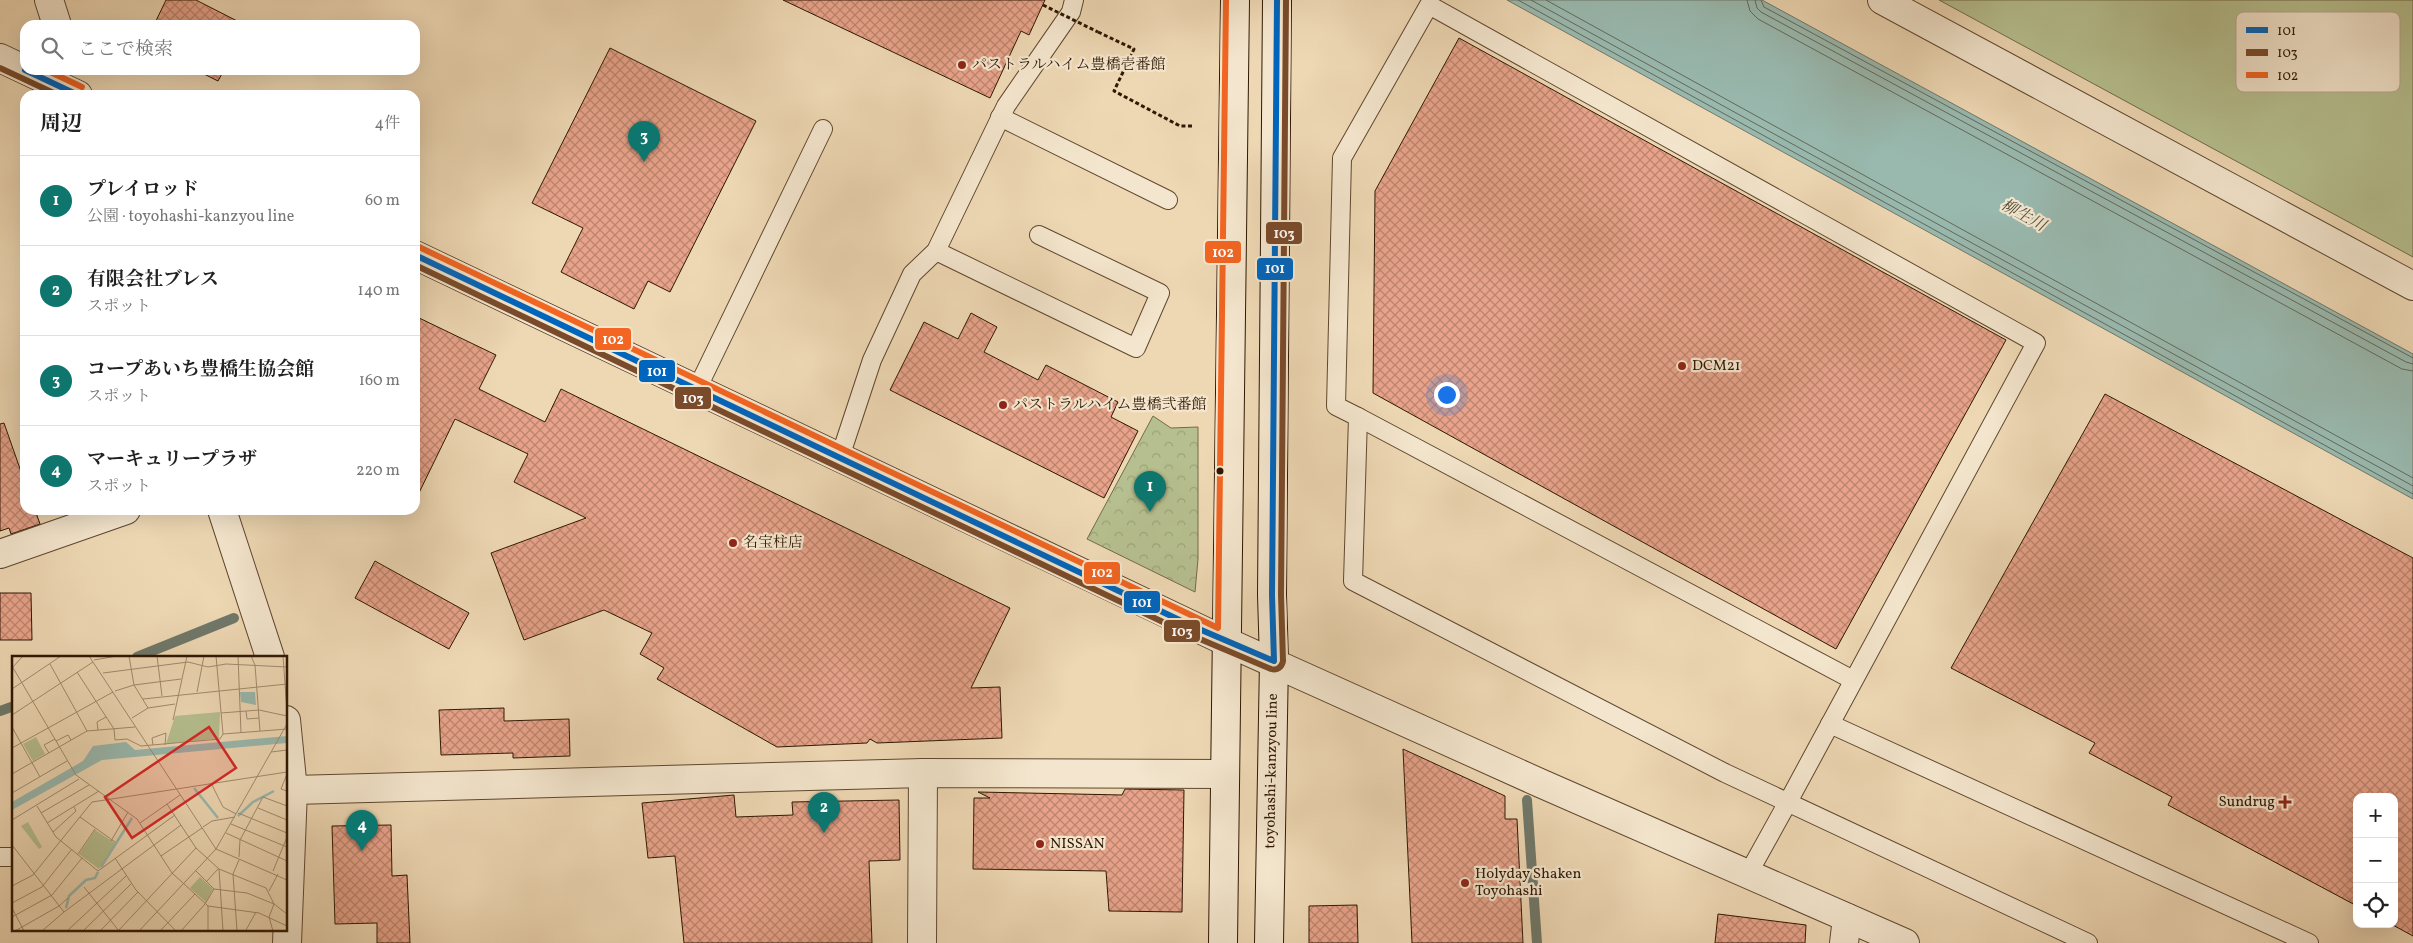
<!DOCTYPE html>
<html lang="ja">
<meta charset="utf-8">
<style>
:root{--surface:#fff;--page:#f6f6f6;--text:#222;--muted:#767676;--line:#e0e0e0;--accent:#0f766e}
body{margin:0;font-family:Vollkorn,"Noto Serif JP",serif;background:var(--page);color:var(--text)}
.controls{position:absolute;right:15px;bottom:15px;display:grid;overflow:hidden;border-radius:10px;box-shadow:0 5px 20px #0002}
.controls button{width:45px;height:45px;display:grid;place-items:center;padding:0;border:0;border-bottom:1px solid var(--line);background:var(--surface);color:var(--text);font:25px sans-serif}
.you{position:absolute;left:1446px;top:394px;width:18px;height:18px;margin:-12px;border:4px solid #fff;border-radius:50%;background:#1a73e8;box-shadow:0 0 0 8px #1a73e833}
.badge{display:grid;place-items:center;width:32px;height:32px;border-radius:50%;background:var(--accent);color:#fff;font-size:16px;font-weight:700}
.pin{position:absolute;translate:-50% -41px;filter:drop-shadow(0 1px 2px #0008)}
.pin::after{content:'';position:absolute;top:26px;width:18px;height:15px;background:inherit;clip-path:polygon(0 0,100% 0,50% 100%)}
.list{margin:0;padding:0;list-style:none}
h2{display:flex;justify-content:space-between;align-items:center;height:65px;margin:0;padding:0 20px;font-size:21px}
h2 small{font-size:16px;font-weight:400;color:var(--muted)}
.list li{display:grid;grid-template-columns:32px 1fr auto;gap:15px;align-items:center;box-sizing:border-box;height:90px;padding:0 20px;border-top:1px solid var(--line)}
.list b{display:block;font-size:19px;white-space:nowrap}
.list p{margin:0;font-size:16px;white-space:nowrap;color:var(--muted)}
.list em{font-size:16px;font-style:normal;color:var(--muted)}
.icon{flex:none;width:28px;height:28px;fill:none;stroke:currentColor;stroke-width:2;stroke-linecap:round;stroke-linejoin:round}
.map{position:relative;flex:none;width:2413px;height:943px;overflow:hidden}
.search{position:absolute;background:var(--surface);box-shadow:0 5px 20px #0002;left:20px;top:20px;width:400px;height:55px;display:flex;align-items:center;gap:12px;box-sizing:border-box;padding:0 18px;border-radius:15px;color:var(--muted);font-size:19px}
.panel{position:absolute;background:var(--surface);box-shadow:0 5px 20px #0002;left:20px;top:90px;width:400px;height:425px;border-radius:15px}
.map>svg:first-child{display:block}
</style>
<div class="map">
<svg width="2413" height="943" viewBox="0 0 2413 943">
<defs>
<pattern id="park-crowns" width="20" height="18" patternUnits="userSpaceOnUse" patternTransform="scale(1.25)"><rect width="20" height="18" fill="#b6bf8f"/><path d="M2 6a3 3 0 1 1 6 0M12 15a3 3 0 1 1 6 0" fill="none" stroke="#9da37a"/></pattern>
<pattern id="building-cross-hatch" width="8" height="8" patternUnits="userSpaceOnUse" patternTransform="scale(1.25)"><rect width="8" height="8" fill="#e8a38a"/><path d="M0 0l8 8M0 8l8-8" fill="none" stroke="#bc846f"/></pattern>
</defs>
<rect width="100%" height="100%" fill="#eed8b4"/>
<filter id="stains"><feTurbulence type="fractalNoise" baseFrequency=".004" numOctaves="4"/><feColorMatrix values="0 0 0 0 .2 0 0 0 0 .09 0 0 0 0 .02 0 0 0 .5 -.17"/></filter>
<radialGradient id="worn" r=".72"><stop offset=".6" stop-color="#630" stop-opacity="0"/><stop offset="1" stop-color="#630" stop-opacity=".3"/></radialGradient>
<polygon fill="url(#park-crowns)" stroke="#726b48" points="1153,416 1171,428 1198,427 1198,559 1195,592 1087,539"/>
<polygon fill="#b6bf8f" stroke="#726b48" points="1939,0 2413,0 2413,257"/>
<polygon fill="#99b9af" stroke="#6f786a" points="1507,0 1762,0 2413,354 2413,499"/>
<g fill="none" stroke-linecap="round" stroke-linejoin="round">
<g stroke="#646858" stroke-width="1">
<polyline points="1518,0 2413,494"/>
<polyline points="1531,0 2413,486"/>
<polyline points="1546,0 2413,478"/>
<polyline points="1747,0 1750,11 1758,19 2402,369 2413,371"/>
<polyline points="1755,0 1757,8 1761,12 2406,362 2413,364"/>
<polyline points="1761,0 1764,7 2413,358"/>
</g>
<g stroke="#6f786a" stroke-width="10">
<polyline points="137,657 234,618"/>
<polyline points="0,711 14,706"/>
<polyline points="1527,800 1537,943"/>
</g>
</g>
<g fill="url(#building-cross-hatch)" stroke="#2f1702">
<polygon points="166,0 196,0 245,25 154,25"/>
<polygon points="783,0 1045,0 1029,35 1021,31 990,98"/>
<polygon points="1459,38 2006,340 1836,649 1373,393 1375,191"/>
<polygon points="610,48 756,121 670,292 648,281 634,309 561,272 583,228 532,203"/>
<polygon points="196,70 224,70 218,81"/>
<polygon points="971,313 997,327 984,352 1038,380 1046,365 1118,402 1111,417 1138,431 1104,498 890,390 924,322 958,339"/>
<polygon points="415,316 496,355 479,389 545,422 561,389 1010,608 971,688 1000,687 1002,738 877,743 870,739 867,743 777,747 657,679 664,668 640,654 652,633 604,610 524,640 491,553 586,518 514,482 528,454 455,419 415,501"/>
<polygon points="2105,394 2413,558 2413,936 2391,924 2394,924 2394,797 2357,797 2357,906 2168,805 2172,797 2089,753 2095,743 1951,668"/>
<polygon points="4,423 25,483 25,510 35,510 40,524 11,534 9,528 0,531 0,424"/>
<polygon points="375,561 469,613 449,649 355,598"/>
<polygon points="0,593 31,593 32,640 0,640"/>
<polygon points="504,708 504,721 569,719 570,756 513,758 513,753 441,755 439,710"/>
<polygon points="1403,749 1505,796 1505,819 1517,819 1523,943 1412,943"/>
<polygon points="1125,789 1184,790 1182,912 1109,911 1106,871 973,869 974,798 990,798 978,792 1122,795"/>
<polygon points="734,795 736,817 793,815 792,802 899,800 900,860 869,861 872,943 684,943 675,856 648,858 642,803"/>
<polygon points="391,825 392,876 407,875 410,943 377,943 377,923 335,924 332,826"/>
<polygon points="1357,905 1358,943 1309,943 1309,906"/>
<polygon points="1718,914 1806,925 1805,943 1715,943"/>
</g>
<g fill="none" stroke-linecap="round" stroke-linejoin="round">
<defs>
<g id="service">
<polyline points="1000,117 1168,200"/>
<polyline points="936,251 1136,348 1160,293 1039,235"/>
<polyline points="697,389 823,129"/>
<polyline points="1358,417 1853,680"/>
<polyline points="840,457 872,360 912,274 936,251 1006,106 1071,12 1074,0"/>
<polyline points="1830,724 2309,943"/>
<polyline points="0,857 14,857"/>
<polyline points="1748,874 1788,802 2036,343 1429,5 1342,158 1336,406 1358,417 1353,581 1725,773 2088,943"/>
</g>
<g id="minor">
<polyline points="1882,0 2413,286"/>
<polyline points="0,554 126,510"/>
<polyline points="293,790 923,773 1225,774"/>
<polyline points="922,943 923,773"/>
<polyline points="1844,943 1847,918"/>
</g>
<g id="tertiary">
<polyline points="49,0 57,25"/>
<polyline points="0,58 78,95"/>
<polyline points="415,255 1227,642 1540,783 1905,943"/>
<polyline points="222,510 270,657"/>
<polyline points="286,720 293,790 287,943"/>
</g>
<g id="secondary">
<polyline points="1223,943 1235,0"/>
<polyline points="1269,943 1274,661 1272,595 1277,0"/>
</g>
</defs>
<use href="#service" stroke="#5f472e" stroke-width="20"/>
<use href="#minor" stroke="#5f472e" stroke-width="30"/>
<use href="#tertiary" stroke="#5f472e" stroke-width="30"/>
<use href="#secondary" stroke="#2f1702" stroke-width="30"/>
<polyline stroke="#2f1702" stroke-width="3" stroke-dasharray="4 2.5" stroke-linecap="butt" points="1098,32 1134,49 1114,91 1180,126 1194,126"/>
<use href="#service" stroke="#f4e6ce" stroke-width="18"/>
<use href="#minor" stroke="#f4e6ce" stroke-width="28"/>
<use href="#tertiary" stroke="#f4e6ce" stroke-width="28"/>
<use href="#secondary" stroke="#f4e6ce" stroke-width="28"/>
<polyline stroke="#2f1702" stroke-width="3" stroke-dasharray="4 2.5" stroke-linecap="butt" points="1043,5 1098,32"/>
<defs>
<g id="bus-1">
<polyline points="25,70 78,95"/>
<polyline points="415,255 1192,626 1274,661 1272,595 1277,0"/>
</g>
<g id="bus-2">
<polyline points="0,68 58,95"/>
<path d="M415,265L1188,634L1271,669C1277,671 1282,667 1283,661L1281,595L1286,0"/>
</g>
<g id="bus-3">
<polyline points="46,70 82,87"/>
<polyline points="419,247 1218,628 1226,0"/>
</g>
</defs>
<use href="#bus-1" stroke="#f4e6ce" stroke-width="10"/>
<use href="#bus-2" stroke="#f4e6ce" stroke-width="10"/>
<use href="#bus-3" stroke="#f4e6ce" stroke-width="10"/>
<use href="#bus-1" stroke="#0065bd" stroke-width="6"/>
<use href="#bus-2" stroke="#7a4b2a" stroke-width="6"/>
<use href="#bus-3" stroke="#f26522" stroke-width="6"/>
</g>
<g fill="#8f2418" stroke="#f4e6ce" stroke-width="2">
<circle cx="962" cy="65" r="5"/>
<circle cx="1682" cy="366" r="5"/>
<circle cx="1003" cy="405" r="5"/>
<circle cx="733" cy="543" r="5"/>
<path d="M2282.5 794.5h5v5h5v5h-5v5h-5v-5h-5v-5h5z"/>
<circle cx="1040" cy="844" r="5"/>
<circle cx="1465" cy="883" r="5"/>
</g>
<circle fill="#2f1702" stroke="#f4e6ce" stroke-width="2" cx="1220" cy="471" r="4.5"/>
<g text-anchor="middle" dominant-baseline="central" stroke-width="4.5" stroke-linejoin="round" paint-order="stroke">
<g font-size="15" fill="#2f1702" stroke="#f4e6ce" text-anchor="start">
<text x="972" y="65">パストラルハイム豊橋壱番館</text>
<text x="1692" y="366">DCM21</text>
<text x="1013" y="405">パストラルハイム豊橋弐番館</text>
<text x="743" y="543">名宝柱店</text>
<text x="2275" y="802" text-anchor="end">Sundrug</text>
<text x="1050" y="844">NISSAN</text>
<text x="1475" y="874">Holyday Shaken<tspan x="1475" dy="17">Toyohashi</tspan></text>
</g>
<g font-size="15" fill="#2f1702" stroke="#f4e6ce">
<text transform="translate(1272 771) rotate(-89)">toyohashi-kanzyou line</text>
</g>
<g font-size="16" font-style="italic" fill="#54503f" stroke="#f4e6ce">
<text transform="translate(2023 216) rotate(29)">柳生川</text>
</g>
</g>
<g transform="translate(12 656)">
<rect width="275" height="275" fill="#eed8b4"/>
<path d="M208,56L207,82L154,88L163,60ZM24,81L33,98L21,105L11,88ZM16,166L30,191L27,193L9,170ZM188,221L201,233L194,246L178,232Z" fill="#b6bf8f"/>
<path d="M203,58L205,82L171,86L169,61ZM83,174L103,187L87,213L67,198Z" fill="#b6bf8f"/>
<path d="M228,36H243L244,49L229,46ZM275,80V87L90,104L0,154V146L71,105L81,90L114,86L123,94Z" fill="#99b9af"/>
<path fill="none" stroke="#99b9af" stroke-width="2.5" d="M182,132L206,162M226,160L241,146L262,135M89,211L120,162M54,252L57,240L74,224L83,222L86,216"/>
<path fill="none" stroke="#a28b6d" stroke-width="1" d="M77,0L204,193L275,224M117,0L122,29L136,52M145,0L150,40M226,0L229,77M239,0L243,9L248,75M271,0L275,55M82,4L105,0M38,8L75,75M0,10L64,119L125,163L160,217L183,238L196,250L247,257L275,270M0,12L11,0M65,16L102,73L103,84L115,83L129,90L208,83L211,78L204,0M91,17L176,6L196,11L214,8L275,11M0,33L49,0M103,35L122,29L169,23M185,36L192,0M131,43L275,28M234,55L235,63L247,62M209,57L247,54L275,60M0,59L81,6M120,62L136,52L163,48M161,64L175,0M0,71L28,121M86,74L85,66L94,61M211,78L275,73M44,85L56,79L59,84M141,89L140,82L154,77L153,89M0,92L101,36M259,96L275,94M37,97L32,89L43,83M0,118L75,75L123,71M275,118L269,133L275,135M199,127L211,151L224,158M0,137L55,105M155,148L184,192L207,213L254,232L262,248L275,258M25,150L44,181L86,215L163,159M246,152L275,164M29,157L77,129M226,157L275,177M68,161L103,186M0,164L67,123M35,167L87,135M128,167L168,139M219,168L275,191M191,171L200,165L223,161M41,176L64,155L62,151M214,177L275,205M99,185L116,156M0,189L52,256L30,275M66,198L83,173M149,200L190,172M227,201L228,184L251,141L275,150M103,202L124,234L164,275M207,213L211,275M184,215L202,233L235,237L262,248L257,261L261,275M261,215L275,181M194,226L206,213M0,230L21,219L80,146L275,116M72,231L107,275M257,235L266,218M0,247L30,231L60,193M196,250V275M0,252L12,275M52,256L169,169M0,261L40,239L70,202M234,274L244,256M3,275L47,250L56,242M55,275L114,220M71,275L119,228M88,275L126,236M106,275L184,192M127,275L204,193L275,68M148,275L183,238M169,275L193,248L202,233M190,275H234M225,275L221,218L227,204"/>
<path fill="#d62828" fill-opacity="0.15" stroke="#d62828" stroke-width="2.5" d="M197,71L224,112L120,182L93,141Z"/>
<rect width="275" height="275" fill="none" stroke="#2f1702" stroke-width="2.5"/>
</g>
<rect x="2236" y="12" width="164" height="80" rx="8" fill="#f4e6ce" stroke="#b9a891" stroke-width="1"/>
<rect x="2246" y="27" width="22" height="6" fill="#0065bd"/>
<rect x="2246" y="49" width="22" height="7" fill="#7a4b2a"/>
<rect x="2246" y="72" width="22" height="6" fill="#f26522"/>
<g font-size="14" fill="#2f1702">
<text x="2277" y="35">101</text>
<text x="2277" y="57">103</text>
<text x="2277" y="80">102</text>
</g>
<g stroke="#f4e6ce" stroke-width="2">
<rect x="1265" y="221" width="38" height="24" rx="5" fill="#7a4b2a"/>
<rect x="1204" y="240" width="38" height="24" rx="5" fill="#f26522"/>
<rect x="1256" y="257" width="38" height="24" rx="5" fill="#0065bd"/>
<rect x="594" y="327" width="38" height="24" rx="5" fill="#f26522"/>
<rect x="638" y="359" width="38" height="24" rx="5" fill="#0065bd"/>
<rect x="674" y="386" width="38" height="24" rx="5" fill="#7a4b2a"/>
<rect x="1083" y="561" width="38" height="24" rx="5" fill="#f26522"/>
<rect x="1123" y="590" width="38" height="24" rx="5" fill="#0065bd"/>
<rect x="1163" y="619" width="38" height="24" rx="5" fill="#7a4b2a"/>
</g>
<g font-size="14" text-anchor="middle" font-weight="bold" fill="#fff">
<text x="1284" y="238">103</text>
<text x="1223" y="257">102</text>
<text x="1275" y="273">101</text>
<text x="613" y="344">102</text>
<text x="657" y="376">101</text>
<text x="693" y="403">103</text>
<text x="1102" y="577">102</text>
<text x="1142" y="607">101</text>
<text x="1182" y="636">103</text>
</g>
<rect width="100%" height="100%" filter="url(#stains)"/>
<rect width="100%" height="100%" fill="url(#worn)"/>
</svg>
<div class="controls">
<button>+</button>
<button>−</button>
<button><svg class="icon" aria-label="locate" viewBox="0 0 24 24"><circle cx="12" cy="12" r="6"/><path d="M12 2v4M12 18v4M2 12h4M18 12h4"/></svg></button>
</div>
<div class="you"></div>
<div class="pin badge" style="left:1150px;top:512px">1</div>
<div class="pin badge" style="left:824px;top:833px">2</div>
<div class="pin badge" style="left:644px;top:162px">3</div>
<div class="pin badge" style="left:362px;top:851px">4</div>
<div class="search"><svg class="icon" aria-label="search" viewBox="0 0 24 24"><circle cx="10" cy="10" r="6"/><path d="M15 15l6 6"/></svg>ここで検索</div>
<section class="panel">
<h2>周辺<small>4件</small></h2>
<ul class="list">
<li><span class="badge">1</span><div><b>プレイロッド</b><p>公園 · toyohashi-kanzyou line</p></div><em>60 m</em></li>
<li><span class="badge">2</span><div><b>有限会社ブレス</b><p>スポット</p></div><em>140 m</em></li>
<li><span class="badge">3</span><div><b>コープあいち豊橋生協会館</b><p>スポット</p></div><em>160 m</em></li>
<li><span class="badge">4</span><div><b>マーキュリープラザ</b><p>スポット</p></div><em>220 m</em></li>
</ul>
</section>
</div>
